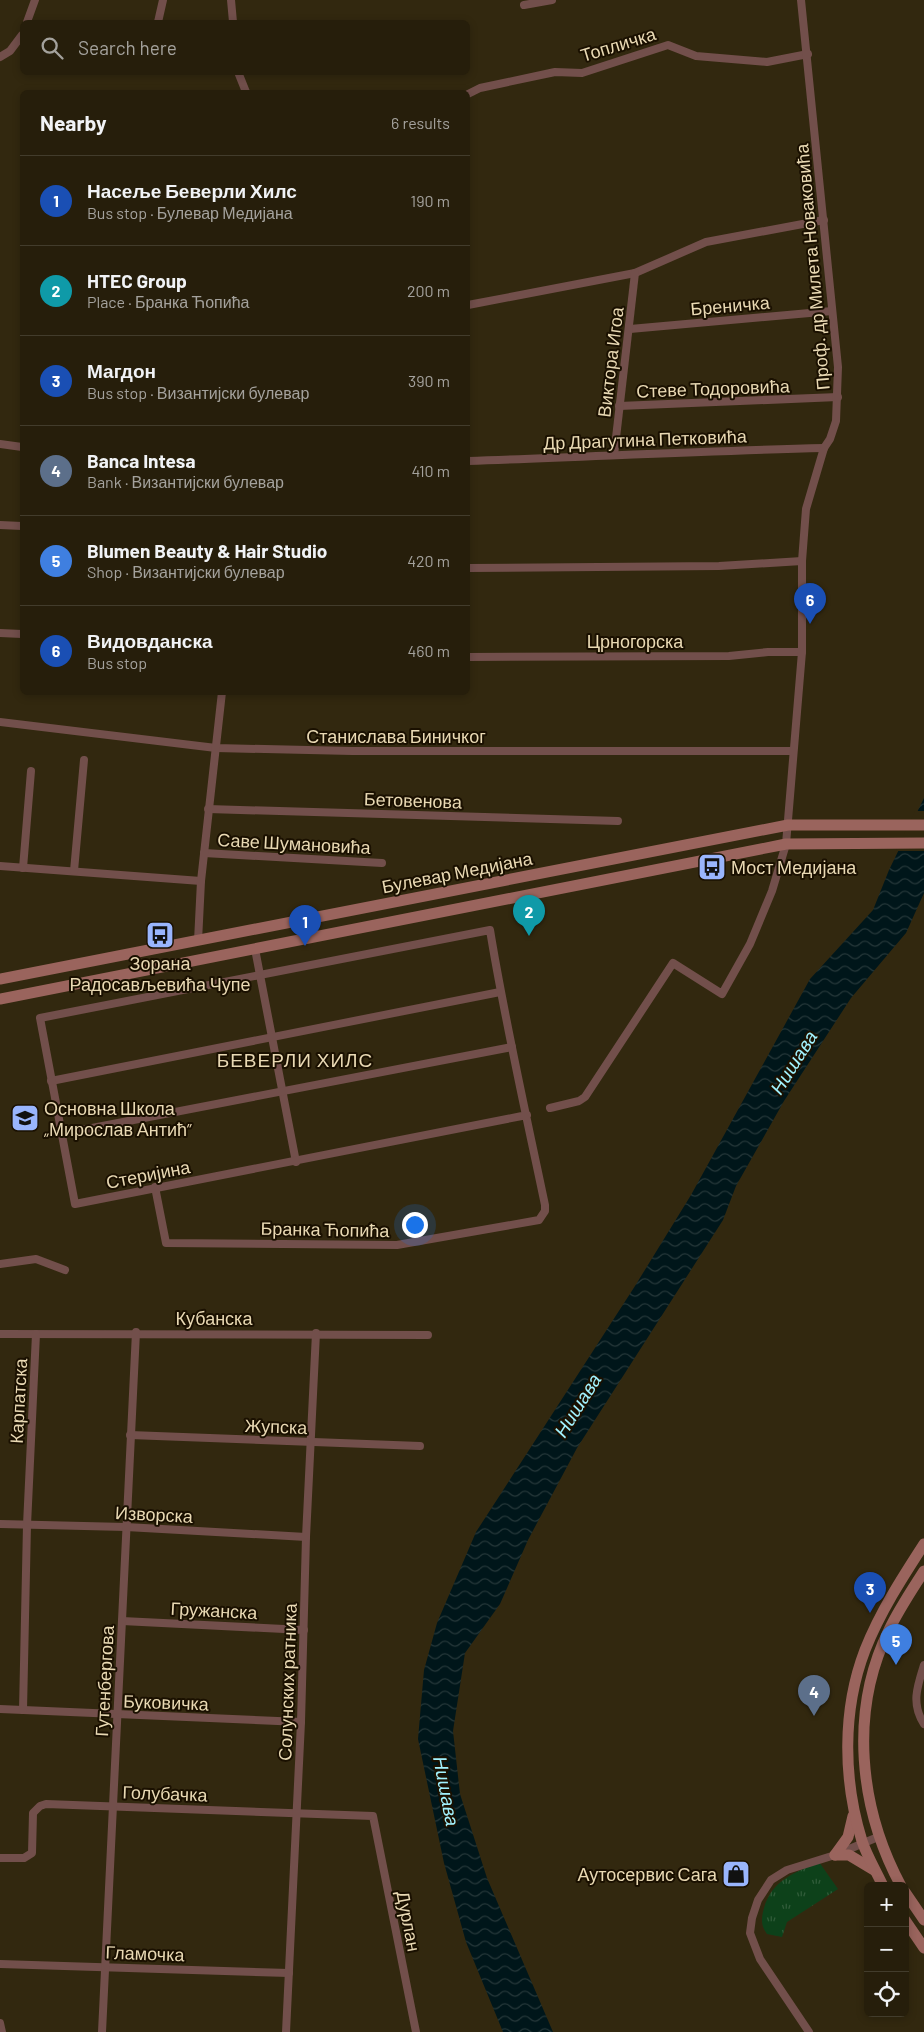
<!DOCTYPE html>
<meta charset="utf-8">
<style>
:root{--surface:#261e0b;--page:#2e2714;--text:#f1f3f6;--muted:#a4a29d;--line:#423c2c;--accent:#b45309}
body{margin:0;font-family:Barlow,sans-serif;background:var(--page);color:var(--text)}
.controls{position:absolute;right:15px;bottom:15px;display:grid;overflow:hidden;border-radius:8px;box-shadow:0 2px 8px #0003}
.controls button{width:45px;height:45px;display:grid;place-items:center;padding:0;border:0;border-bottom:1px solid var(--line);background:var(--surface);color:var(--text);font:25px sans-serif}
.you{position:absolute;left:414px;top:1224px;width:18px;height:18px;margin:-12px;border:4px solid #fff;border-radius:50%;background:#1a73e8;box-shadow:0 0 0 8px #1a73e833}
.badge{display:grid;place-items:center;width:32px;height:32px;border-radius:50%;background:var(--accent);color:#fff;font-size:16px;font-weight:700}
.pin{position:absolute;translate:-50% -41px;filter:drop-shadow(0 1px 2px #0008)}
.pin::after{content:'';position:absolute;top:26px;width:18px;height:15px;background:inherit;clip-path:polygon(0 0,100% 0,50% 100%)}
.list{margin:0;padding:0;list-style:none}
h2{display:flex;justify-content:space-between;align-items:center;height:65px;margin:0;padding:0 20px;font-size:21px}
h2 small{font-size:16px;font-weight:400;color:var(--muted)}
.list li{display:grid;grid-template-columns:32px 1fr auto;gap:15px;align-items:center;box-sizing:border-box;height:90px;padding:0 20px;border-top:1px solid var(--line)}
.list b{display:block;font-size:19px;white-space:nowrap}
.list p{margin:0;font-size:16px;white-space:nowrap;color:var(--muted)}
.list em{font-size:16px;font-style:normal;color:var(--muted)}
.icon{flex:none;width:28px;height:28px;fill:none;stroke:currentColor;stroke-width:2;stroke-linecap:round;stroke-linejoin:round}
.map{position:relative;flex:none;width:924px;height:2032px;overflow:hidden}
.search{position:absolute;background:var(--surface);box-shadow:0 2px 8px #0003;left:20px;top:20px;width:450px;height:55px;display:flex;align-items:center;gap:12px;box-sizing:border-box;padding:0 18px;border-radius:8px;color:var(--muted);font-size:19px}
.panel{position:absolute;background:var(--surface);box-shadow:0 2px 8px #0003;left:20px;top:90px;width:450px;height:605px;border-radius:8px}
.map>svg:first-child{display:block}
</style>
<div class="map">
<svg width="924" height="2032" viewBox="0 0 924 2032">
<defs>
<pattern id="grass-tufts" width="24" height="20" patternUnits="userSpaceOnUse" patternTransform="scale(1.25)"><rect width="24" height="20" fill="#0d411a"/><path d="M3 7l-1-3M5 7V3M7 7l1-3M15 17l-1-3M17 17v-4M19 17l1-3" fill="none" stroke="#305c39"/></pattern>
<pattern id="water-waves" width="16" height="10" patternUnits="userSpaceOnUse" patternTransform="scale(1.25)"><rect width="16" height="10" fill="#00161a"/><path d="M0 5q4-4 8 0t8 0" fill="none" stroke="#253739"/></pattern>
</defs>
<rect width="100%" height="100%" fill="#32280f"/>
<path fill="url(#grass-tufts)" d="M819,1862L838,1889L787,1922L782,1937L767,1934C761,1926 761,1919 764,1908C772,1880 794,1873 819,1862Z"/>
<polygon fill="url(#water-waves)" points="924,798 924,893 906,933 851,998 784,1101 736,1186 723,1220 577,1448 528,1540 500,1604 465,1653 453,1731 460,1794 487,1878 553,2032 503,2032 466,1942 444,1863 418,1739 424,1670 437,1623 476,1532 635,1286 691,1195 810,979 873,910 889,870"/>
<polygon fill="#32280f" points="915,811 924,811 924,851 896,851"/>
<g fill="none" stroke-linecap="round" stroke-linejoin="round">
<g stroke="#724f4b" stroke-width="8">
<polyline points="231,0 233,22"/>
<polyline points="524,5 552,0"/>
<polyline points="27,22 35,0"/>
<polyline points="158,22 163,0"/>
<polyline points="0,57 10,51 22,35"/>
<polyline points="238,72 246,92"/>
<polyline points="468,94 480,88 555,72 582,73 668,45 696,56 767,62 808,54"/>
<polyline points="468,305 635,273 706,242 824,220"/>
<polyline points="630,329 832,311"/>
<polyline points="619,406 838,397"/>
<polyline points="0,444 22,447"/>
<polyline points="614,455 635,273"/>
<path d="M468,461C587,457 705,451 824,448"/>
<polyline points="0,525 22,526"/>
<polyline points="468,568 719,566 802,561"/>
<polyline points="0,633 22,634"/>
<polyline points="468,657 729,656 768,652 802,652"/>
<polyline points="0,722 216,748 352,751 793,751"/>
<polyline points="208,809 618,821"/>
<polyline points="204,853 382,863"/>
<polyline points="0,866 201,881"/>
<polyline points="23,868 31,771"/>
<polyline points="74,871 84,760"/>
<polyline points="198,941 201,881 222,692"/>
<polyline points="255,949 296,1162"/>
<polyline points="51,1081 500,992"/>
<polyline points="550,1108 579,1101 585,1097 673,963 722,994 750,944 772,891 786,844 802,652 802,561 806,509 824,448 830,439 836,421 838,367 801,0"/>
<polyline points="61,1134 512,1047"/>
<path d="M155,1187L166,1243L397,1245L539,1220L545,1211V1205C526,1114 505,1022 490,930L40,1018L75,1204L527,1115"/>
<polyline points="0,1264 36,1259 65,1270"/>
<polyline points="0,1334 428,1335"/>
<polyline points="130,1435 420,1446"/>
<polyline points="0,1524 126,1527 306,1537"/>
<polyline points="122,1621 304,1630"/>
<path d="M924,1665C917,1687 911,1704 924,1724"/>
<polyline points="0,1709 301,1722"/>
<polyline points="23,1710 27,1525 36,1334"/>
<polyline points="0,1858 24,1858 32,1853 33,1813 40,1806 46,1804 373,1816 416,2032"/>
<polyline points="0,1964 289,1973"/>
<polyline points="0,2023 2,2032"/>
<polyline points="102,2032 136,1332"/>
<polyline points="286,2032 301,1722 306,1537 316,1333"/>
<polyline points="809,2032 760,1959 750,1933 752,1918 758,1900 771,1880 787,1870 835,1855 878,1837"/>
</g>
<g stroke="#9a645d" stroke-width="11">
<polyline points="0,979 788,825 924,825"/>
<polyline points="0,999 786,844 924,843"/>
<polyline points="835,1855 848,1837 853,1816"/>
<polyline points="835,1855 849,1855 874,1870"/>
<path d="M883,1886C876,1871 867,1856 862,1841C843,1780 842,1710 865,1650C880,1612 902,1578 924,1544"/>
<path d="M901,1886C859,1808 849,1711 889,1630C899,1609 912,1590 924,1571"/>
<polyline points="905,1892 924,1920"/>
<polyline points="905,1920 924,1948"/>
</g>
</g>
<defs>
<symbol id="bus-square" viewBox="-11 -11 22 22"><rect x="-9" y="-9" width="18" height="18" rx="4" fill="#99b5fd" stroke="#1a1000"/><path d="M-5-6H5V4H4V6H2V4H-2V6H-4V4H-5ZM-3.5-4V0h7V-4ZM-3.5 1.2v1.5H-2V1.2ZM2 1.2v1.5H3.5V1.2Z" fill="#111"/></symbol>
<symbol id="school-square" viewBox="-11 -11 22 22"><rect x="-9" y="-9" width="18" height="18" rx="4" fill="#99b5fd" stroke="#1a1000"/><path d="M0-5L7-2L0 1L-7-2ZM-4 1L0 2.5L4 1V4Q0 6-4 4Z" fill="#111"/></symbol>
<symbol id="shop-square" viewBox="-11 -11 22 22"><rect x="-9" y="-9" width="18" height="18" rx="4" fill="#99b5fd" stroke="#1a1000"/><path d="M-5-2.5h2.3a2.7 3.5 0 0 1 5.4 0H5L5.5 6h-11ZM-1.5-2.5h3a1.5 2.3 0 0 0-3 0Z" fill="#111"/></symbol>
</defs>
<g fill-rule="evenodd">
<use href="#bus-square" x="696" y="851" width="32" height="32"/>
<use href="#bus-square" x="144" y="919" width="32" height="32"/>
<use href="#school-square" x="9" y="1102" width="32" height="32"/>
<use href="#shop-square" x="720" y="1858" width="32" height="32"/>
</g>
<g text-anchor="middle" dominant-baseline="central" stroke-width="4" stroke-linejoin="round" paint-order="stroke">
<g font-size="18" fill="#e9d9b3" stroke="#1a1000">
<text transform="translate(618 44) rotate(-17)">Топличка</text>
<text transform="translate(812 267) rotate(-95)">Проф. др Милета Новаковића</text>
<text transform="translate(730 305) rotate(-5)">Бреничка</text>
<text transform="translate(610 362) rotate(-83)">Виктора Игоа</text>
<text transform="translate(713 388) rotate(-2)">Стеве Тодоровића</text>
<text transform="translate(645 439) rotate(-2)">Др Драгутина Петковића</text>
<text x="635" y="641">Црногорска</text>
<text x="396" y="736">Станислава Биничког</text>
<text transform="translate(413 800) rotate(2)">Бетовенова</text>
<text transform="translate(294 843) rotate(3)">Саве Шумановића</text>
<text transform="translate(457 872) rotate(-11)">Булевар Медијана</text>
<text transform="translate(148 1174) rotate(-11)">Стеријина</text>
<text transform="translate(325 1229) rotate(1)">Бранка Ћопића</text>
<text x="214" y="1318">Кубанска</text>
<text transform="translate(18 1401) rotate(-87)">Карпатска</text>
<text transform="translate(276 1426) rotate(2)">Жупска</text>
<text transform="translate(154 1514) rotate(3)">Изворска</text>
<text transform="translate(214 1610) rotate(3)">Гружанска</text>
<text transform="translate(104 1681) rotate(-87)">Гутенбергова</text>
<text transform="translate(287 1682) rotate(-88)">Солунских ратника</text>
<text transform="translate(166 1702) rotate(2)">Буковичка</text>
<text transform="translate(165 1793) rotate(2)">Голубачка</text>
<text transform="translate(409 1921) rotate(79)">Дурлан</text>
<text transform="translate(145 1953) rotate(2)">Гламочка</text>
</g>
<g font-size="18" fill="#e9d9b3" stroke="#1a1000" text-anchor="start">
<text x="731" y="867">Мост Медијана</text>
<text x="160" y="963" text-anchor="middle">Зорана<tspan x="160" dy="21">Радосављевића Чупе</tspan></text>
<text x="44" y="1108">Основна Школа<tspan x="44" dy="21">„Мирослав Антић”</tspan></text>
<text x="717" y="1874" text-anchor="end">Аутосервис Сага</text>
</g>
<g font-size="19" letter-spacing="1" fill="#e9d9b3" stroke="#1a1000">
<text x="295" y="1059">БЕВЕРЛИ ХИЛС</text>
</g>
<g font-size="19" font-style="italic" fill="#a1f1fd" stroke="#1a1000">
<text transform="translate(793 1062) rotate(-58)">Нишава</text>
<text transform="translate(577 1405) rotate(-58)">Нишава</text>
<text transform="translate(447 1791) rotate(79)">Нишава</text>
</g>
</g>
</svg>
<div class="controls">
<button>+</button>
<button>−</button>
<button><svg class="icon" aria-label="locate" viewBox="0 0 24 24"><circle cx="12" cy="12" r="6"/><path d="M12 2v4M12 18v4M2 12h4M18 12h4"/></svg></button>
</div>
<div class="you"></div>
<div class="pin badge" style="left:305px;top:946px;background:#1a4fb4">1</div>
<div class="pin badge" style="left:529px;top:936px;background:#0f9aa8">2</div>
<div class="pin badge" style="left:870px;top:1613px;background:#1a4fb4">3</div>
<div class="pin badge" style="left:814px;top:1716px;background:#5c6f8a">4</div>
<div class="pin badge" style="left:896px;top:1665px;background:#3f7fe0">5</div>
<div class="pin badge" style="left:810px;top:624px;background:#1a4fb4">6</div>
<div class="search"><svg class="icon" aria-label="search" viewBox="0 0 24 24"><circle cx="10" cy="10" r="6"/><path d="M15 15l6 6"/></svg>Search here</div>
<section class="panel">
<h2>Nearby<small>6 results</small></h2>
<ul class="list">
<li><span class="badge" style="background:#1a4fb4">1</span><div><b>Насеље Беверли Хилс</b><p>Bus stop · Булевар Медијана</p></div><em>190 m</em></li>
<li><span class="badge" style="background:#0f9aa8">2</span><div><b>HTEC Group</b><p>Place · Бранка Ћопића</p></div><em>200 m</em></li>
<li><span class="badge" style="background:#1a4fb4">3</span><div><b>Магдон</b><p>Bus stop · Византијски булевар</p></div><em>390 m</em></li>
<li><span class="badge" style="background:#5c6f8a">4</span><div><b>Banca Intesa</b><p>Bank · Византијски булевар</p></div><em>410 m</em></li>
<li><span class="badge" style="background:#3f7fe0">5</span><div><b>Blumen Beauty &amp; Hair Studio</b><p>Shop · Византијски булевар</p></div><em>420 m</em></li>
<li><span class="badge" style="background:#1a4fb4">6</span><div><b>Видовданска</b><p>Bus stop</p></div><em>460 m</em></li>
</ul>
</section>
</div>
